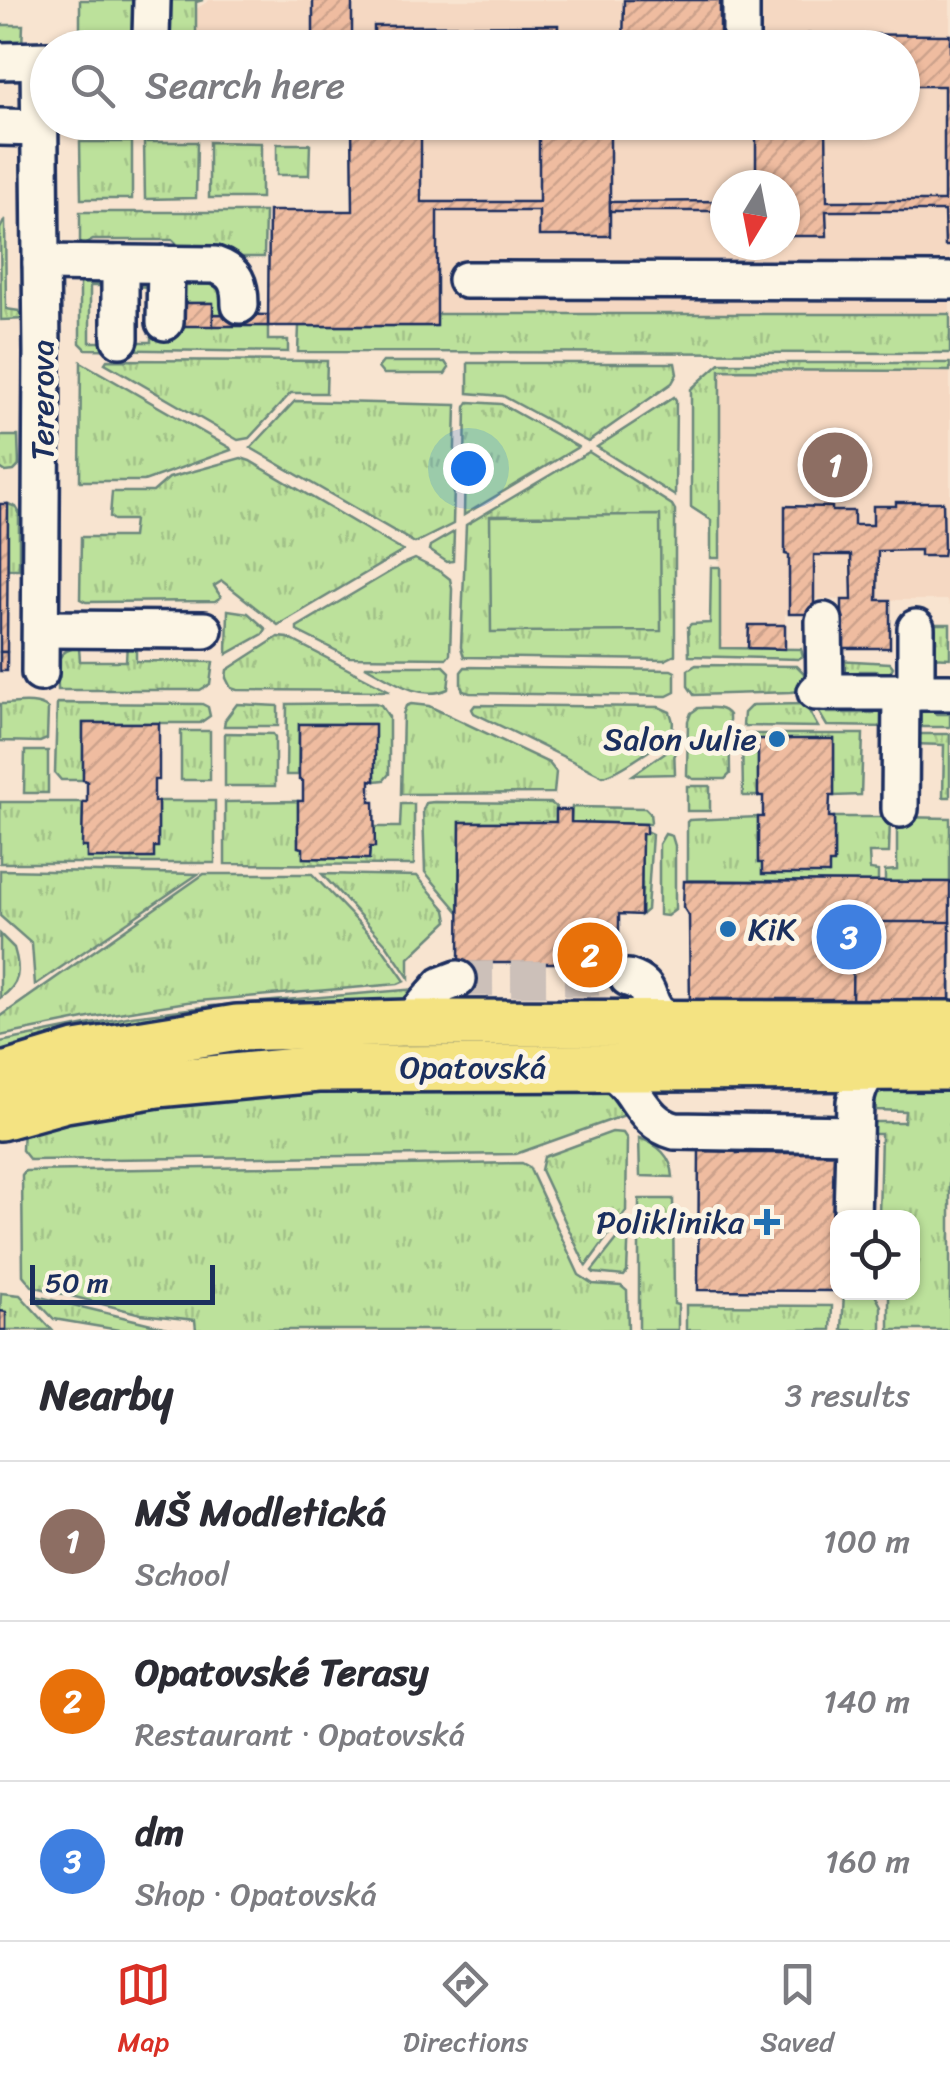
<!DOCTYPE html>
<meta charset="utf-8">
<style>
:root{--surface:#fff;--page:#f7f7f7;--text:#2b2b33;--muted:#7c7c81;--line:#e1e1e2;--accent:#d93025}
body{margin:0;font-family:Sriracha,sans-serif;background:var(--page);color:var(--text)}
.controls{position:absolute;right:30px;bottom:30px;display:grid;overflow:hidden;border-radius:20px;box-shadow:0 2px 8px #0004}
.controls button{width:90px;height:90px;display:grid;place-items:center;padding:0;border:0;border-bottom:2px solid var(--line);background:var(--surface);color:var(--text);font:50px sans-serif}
.compass{position:absolute;left:710px;top:170px;width:90px;height:90px;border-radius:50%;background:var(--surface);box-shadow:0 2px 8px #0004;rotate:190deg}
.scale{position:absolute;left:30px;bottom:25px;width:185px;box-sizing:border-box;padding-left:10px;border:5px solid #1b2f5e;border-top:0;font-size:28px;line-height:35px;white-space:nowrap;color:#1b2f5e;-webkit-text-stroke:8px #fcf5e5;paint-order:stroke}
.you{position:absolute;left:468px;top:468px;width:35px;height:35px;margin:-25px;border:8px solid #fff;border-radius:50%;background:#1a73e8;box-shadow:0 0 0 15px #1a73e833}
.badge{display:grid;place-items:center;width:65px;height:65px;border-radius:50%;background:var(--accent);color:#fff;font-size:32px;font-weight:700}
.pin{position:absolute;translate:-50% -50%;border:5px solid #fff;box-shadow:0 2px 10px #0006}
.list{margin:0;padding:0;list-style:none}
h2{display:flex;justify-content:space-between;align-items:center;height:130px;margin:0;padding:0 40px;font-size:42px}
h2 small{font-size:32px;font-weight:400;color:var(--muted)}
.list li{display:grid;grid-template-columns:65px 1fr auto;gap:30px;align-items:center;box-sizing:border-box;height:160px;padding:0 40px;border-top:2px solid var(--line)}
.list b{display:block;font-size:38px;white-space:nowrap}
.list p{margin:0;font-size:32px;white-space:nowrap;color:var(--muted)}
.list em{font-size:32px;font-style:normal;color:var(--muted)}
.icon{flex:none;width:55px;height:55px;fill:none;stroke:currentColor;stroke-width:2;stroke-linecap:round;stroke-linejoin:round}
.map{position:relative;flex:none;width:950px;height:1330px;overflow:hidden}
.search{position:absolute;background:var(--surface);box-shadow:0 2px 8px #0004;left:30px;right:30px;top:30px;height:110px;display:flex;align-items:center;gap:25px;box-sizing:border-box;padding:0 35px;border-radius:55px;color:var(--muted);font-size:38px}
.sheet{height:610px;background:var(--surface)}
nav{display:flex;justify-content:space-around;align-items:center;box-sizing:border-box;height:140px;border-top:2px solid var(--line);background:var(--surface);font-size:28px;color:var(--muted)}
nav a{display:grid;justify-items:center;gap:5px}
nav .on{color:var(--accent)}
.map>svg:first-child{display:block}
</style>
<div class="map">
<svg width="950" height="1330" viewBox="0 0 950 1330">
<defs>
<pattern id="grass-tufts" width="24" height="20" patternUnits="userSpaceOnUse" patternTransform="scale(2.5)"><rect width="24" height="20" fill="#bce19b"/><path d="M3 7l-1-3M5 7V3M7 7l1-3M15 17l-1-3M17 17v-4M19 17l1-3" fill="none" stroke="#a1c188"/></pattern>
<pattern id="building-hatch" width="6" height="6" patternUnits="userSpaceOnUse" patternTransform="scale(2.5)"><rect width="6" height="6" fill="#efbca0"/><path d="M-1 1l2-2M0 6l6-6M5 7l2-2" fill="none" stroke="#cca28c"/></pattern>
</defs>
<rect width="100%" height="100%" fill="#f8e4d0"/>
<filter id="ink" filterUnits="userSpaceOnUse"><feTurbulence type="fractalNoise" baseFrequency=".01" numOctaves="2"/><feDisplacementMap in="SourceGraphic" scale="20" xChannelSelector="R" yChannelSelector="G"/><feConvolveMatrix kernelMatrix="1 2 1 2 8 2 1 2 1" color-interpolation-filters="sRGB"/></filter>
<g filter="url(#ink)">
<g fill="#f5d8c2" fill-rule="evenodd">
<path d="M210,0H950V314H438L437,326H213V314H268L353,211L352,124L194,122H902V48L196,47V9ZM725,185H785V245H725Z"/>
<polygon points="720,370 950,371 950,606 948,600 890,600 890,648 842,648 842,600 815,599 814,614 785,614 785,625 749,625 748,648 720,648"/>
</g>
<g fill="url(#grass-tufts)" stroke="#6c887c" stroke-width="2.5">
<polygon points="80,0 144,0 136,40 121,47 80,47"/>
<polygon points="167,0 203,0 196,2 196,47 167,47"/>
<polygon points="0,25 23,25 22,47 0,47"/>
<polygon points="81,123 160,123 159,129 81,130"/>
<rect x="168" y="123" width="101" height="7"/>
<polygon points="80,142 132,142 132,199 81,199"/>
<polygon points="144,142 197,142 196,198 145,199"/>
<polygon points="209,142 261,143 261,198 209,198"/>
<polygon points="277,144 310,144 309,175 277,175"/>
<polygon points="80,212 265,212 264,257 190,257 173,240 93,240 80,247"/>
<polygon points="5,219 6,309 19,311 26,319 1,320 0,229"/>
<path d="M104,269L111,279L105,286H90V342H151V287L133,286V280L139,273C160,284 159,303 160,325L268,326V340H288V352L86,349L80,343V270Z"/>
<polygon points="213,274 223,293 223,315 213,314 212,303 172,303 174,283"/>
<polygon points="437,314 950,314 950,353 298,352 299,326 436,326"/>
<polygon points="107,360 327,361 326,393 291,393 249,438 238,440 105,363"/>
<polygon points="81,362 230,448 231,450 144,481 80,481"/>
<polygon points="383,362 445,362 449,368 445,374 383,374 378,368"/>
<polygon points="468,363 675,363 677,374 672,383 588,442 503,396 468,393"/>
<polygon points="720,363 950,363 950,371 720,370 720,558 711,558 711,520 691,507 691,389"/>
<polygon points="674,397 676,400 675,496 597,447"/>
<polygon points="295,401 456,405 453,524 415,543 251,448"/>
<polygon points="469,402 501,404 578,447 464,515 466,407"/>
<polygon points="0,436 18,436 19,466 14,471 6,472 0,468"/>
<polygon points="589,452 672,505 675,510 675,655 665,660 464,657 461,647 466,525"/>
<polygon points="241,458 250,461 403,551 278,625 222,581 214,586 221,597 215,601 86,602 80,599 81,537 132,537 134,520 114,520 110,517 112,492 153,492 169,478"/>
<polygon points="8,504 16,507 19,512 19,569 8,569"/>
<polygon points="454,532 453,561 447,562 429,550 430,546"/>
<polygon points="415,559 441,572 450,579 452,589 450,654 447,658 349,657 297,631 297,627 403,564"/>
<polygon points="711,567 720,567 720,648 801,649 803,656 798,659 689,656 688,627 691,624 710,623"/>
<polygon points="228,610 248,613 266,629 263,634 227,654"/>
<polygon points="927,624 950,624 950,658 927,657"/>
<polygon points="278,637 288,638 390,691 237,690 231,688 226,678 227,670"/>
<path d="M127,643H136V661L213,662L210,684L200,690H58C58,670 52,649 79,648L80,661H126Z"/>
<polygon points="836,660 890,663 893,667 890,673 880,677 878,671 860,671 859,679 833,678"/>
<polygon points="696,665 797,666 804,673 804,687 799,691 791,692 694,695 688,686 688,670"/>
<path d="M365,666H444L450,672L448,689C420,702 390,679 365,666Z"/>
<polygon points="465,667 671,670 675,672 675,692 667,696 470,693 463,691 461,686 461,672"/>
<polygon points="57,703 202,704 208,707 210,716 200,723 83,723 83,780 61,780 55,773"/>
<polygon points="375,703 381,705 389,717 389,774 384,780 375,781 374,724 299,724 298,775 286,775 287,704"/>
<polygon points="928,703 936,714 950,714 950,727 912,727 914,714"/>
<path d="M0,704C15,704 37,699 48,709L47,739L40,742L0,741Z"/>
<polygon points="237,704 278,706 278,726 224,726 225,720"/>
<polygon points="411,704 429,706 549,763 556,772 554,793 401,794 403,714 406,706"/>
<polygon points="805,704 818,727 743,726 744,713 752,705"/>
<polygon points="814,704 823,708 827,713 874,713 882,704 890,727 827,726"/>
<path d="M475,705L659,707L670,712C672,718 674,722 672,729C668,741 616,774 603,776L474,713L472,709Z"/>
<path d="M698,708C708,708 722,705 729,715L730,774L725,779H693L687,775L688,721L691,713Z"/>
<rect x="181" y="731" width="29" height="49"/>
<polygon points="225,733 273,734 275,737 275,786 225,786"/>
<polygon points="742,734 863,734 861,795 834,796 834,739 758,740 758,796 743,796"/>
<polygon points="913,734 950,734 950,797 943,797 944,745 913,744"/>
<polygon points="674,746 675,774 633,775"/>
<polygon points="25,751 48,751 48,793 24,793"/>
<rect x="687" y="786" width="23" height="25"/>
<polygon points="158,801 215,801 215,863 0,863 0,802 83,802 82,847 87,847 87,858 153,858 154,847 158,846"/>
<polygon points="298,801 298,847 303,848 303,858 369,859 370,847 374,847 375,827 400,827 401,804 414,804 414,865 225,864 225,802"/>
<polygon points="434,802 551,803 556,807 556,822 460,822 459,912 425,872 423,810 426,803"/>
<polygon points="572,807 645,808 650,813 651,822 650,824 571,822"/>
<polygon points="758,817 758,862 828,874 829,863 834,862 834,817 890,817 889,853 869,853 870,870 878,871 878,882 687,880 687,822 689,820"/>
<polygon points="897,817 950,818 950,882 885,882 885,871 897,870"/>
<polygon points="646,831 652,834 647,910 641,915 642,834"/>
<polygon points="665,834 672,836 675,846 675,910 667,916 659,915 659,844"/>
<polygon points="0,870 198,874 35,985 32,944 0,916"/>
<polygon points="204,874 312,874 380,945 405,981 398,984 187,1002 94,1017 0,1036 0,1017"/>
<polygon points="322,874 417,876 446,910 448,921 409,958 409,978 386,944"/>
<path d="M0,934L14,948C21,971 20,985 0,998Z"/>
<polygon points="417,989 402,1005 0,1055 0,1042 132,1016 212,1006"/>
<polygon points="598,1081 636,1111 516,1154 30,1160 22,1150 23,1126 212,1090"/>
<polygon points="950,1082 950,1330 889,1330 889,1293 912,1292 912,1218 879,1217 881,1134 870,1134 870,1122 904,1122 905,1111 876,1110 875,1091 871,1086"/>
<polygon points="612,1132 623,1133 627,1139 626,1211 586,1266 541,1170 544,1157"/>
<path d="M639,1138C658,1144 672,1157 673,1177L640,1176Z"/>
<polygon points="522,1163 529,1167 579,1275 593,1284 621,1286 627,1291 628,1330 196,1330 195,1320 141,1314 40,1288 32,1286 23,1275 22,1175 25,1171"/>
<polygon points="639,1199 673,1199 674,1304 678,1305 678,1330 639,1330"/>
<polygon points="629,1224 627,1272 624,1276 594,1273 592,1271"/>
<polygon points="1,1293 20,1295 52,1330 6,1330 6,1312 0,1311"/>
<polygon points="844,1293 874,1293 881,1306 881,1330 842,1330"/>
<polygon points="36,1296 176,1330 119,1330 54,1319 34,1298"/>
<polygon points="686,1305 832,1306 831,1330 686,1330"/>
</g>
<polygon fill="#bce19b" stroke="#6c887c" stroke-width="2.5" points="660,515 661,631 491,632 490,516"/>
<g fill="url(#building-hatch)" stroke="#1b2f5e" stroke-width="2.5">
<rect x="313" y="0" width="39" height="48"/>
<polygon points="624,0 720,0 720,48 623,48"/>
<polygon points="558,25 558,48 374,48 374,26"/>
<polygon points="808,34 950,35 950,246 945,246 944,211 826,211 827,236 785,236 785,185 756,185 756,122 826,122 827,201 944,201 944,86 902,86 902,48 808,48"/>
<polygon points="421,122 421,202 539,202 539,122 610,122 610,236 539,236 539,211 437,211 437,326 268,326 269,211 353,211 352,123 314,122"/>
<polygon points="725,201 725,211 610,211 610,202"/>
<rect x="177" y="303" width="36" height="23"/>
<polygon points="213,314 268,315 268,326 213,326"/>
<polygon points="896,502 943,502 944,550 943,556 920,556 920,550 878,551 877,600 890,600 890,648 842,648 842,600 852,600 851,555 814,555 814,614 789,614 789,555 785,554 785,506 832,507 832,511 854,511 854,525 873,525 873,506 896,506"/>
<polygon points="0,504 8,504 7,652 0,652"/>
<polygon points="749,625 785,625 785,649 748,648"/>
<rect x="0" y="652" width="7" height="19"/>
<polygon points="83,723 159,723 159,780 154,780 154,802 158,801 158,847 154,847 154,858 87,858 87,847 82,847 83,802 87,802 87,781 83,780"/>
<polygon points="299,724 375,724 375,781 370,780 370,802 374,802 375,847 370,847 369,859 303,858 303,848 298,847 298,801 303,801 303,781 299,780"/>
<polygon points="758,739 834,739 834,796 830,796 829,817 834,817 834,863 829,863 829,874 762,874 762,863 758,863 758,817 763,817 763,796 758,796"/>
<polygon points="556,810 571,810 571,822 646,824 646,834 642,834 641,915 619,914 619,963 459,963 460,822 556,822"/>
<polygon points="684,881 950,882 950,1011 690,1010 689,916 683,907"/>
<polygon points="853,922 950,922 950,1005 852,1005"/>
<polygon points="699,1146 737,1147 737,1153 835,1153 835,1291 698,1290"/>
<polygon points="0,1311 6,1312 6,1330 0,1330"/>
</g>
<g fill="none" stroke-linecap="round" stroke-linejoin="round">
<polyline stroke="#ccc0b9" stroke-width="35" stroke-dasharray="35 18" stroke-linecap="butt" points="458,979 628,978"/>
<defs>
<g id="minor">
<polyline points="741,0 741,37"/>
<polyline points="147,48 151,37 152,0"/>
<polyline points="0,61 48,60"/>
<polyline points="39,61 42,353 40,673"/>
<polyline points="0,127 40,128"/>
<path d="M41,263L215,265C236,272 240,284 240,305"/>
<polyline points="466,280 950,281"/>
<polyline points="165,322 166,264"/>
<polyline points="120,339 120,264"/>
<polyline points="824,621 825,692"/>
<polyline points="41,629 204,630"/>
<polyline points="816,692 950,692"/>
<polyline points="916,692 916,628"/>
<polyline points="900,809 901,692"/>
<path d="M628,978C653,986 644,995 656,1011C662,1018 673,1020 681,1023"/>
<polyline points="409,1023 442,985 458,979"/>
<path d="M607,1067C614,1073 621,1078 627,1085C642,1104 649,1124 675,1131L853,1134"/>
<path d="M852,1218L855,1102C859,1084 863,1076 879,1066"/>
</g>
<g id="major">
<polyline points="0,1077 76,1054 237,1028 409,1023 950,1024"/>
<polyline points="0,1117 65,1099 157,1084 317,1069 950,1067"/>
</g>
</defs>
<use href="#minor" stroke="#1b2f5e" stroke-width="42"/>
<use href="#major" stroke="#1b2f5e" stroke-width="52"/>
<use href="#minor" stroke="#fcf5e5" stroke-width="35"/>
<use href="#major" stroke="#f4e382" stroke-width="45"/>
</g>
</g>
<g fill="#1f6fb2" stroke="#fcf5e5" stroke-width="4">
<circle cx="777" cy="739" r="10"/>
<circle cx="728" cy="929" r="10"/>
<path d="M762 1207h10v10h10v10h-10v10h-10v-10h-10v-10h10z"/>
</g>
<g text-anchor="middle" dominant-baseline="central" stroke-width="10" stroke-linejoin="round" paint-order="stroke">
<g font-size="32" fill="#1b2f5e" stroke="#fcf5e5">
<text transform="translate(42 400) rotate(-90)">Tererova</text>
<text x="473" y="1067">Opatovská</text>
</g>
<g font-size="32" fill="#1b2f5e" stroke="#fcf5e5" text-anchor="end">
<text x="757" y="739">Salon Julie</text>
<text x="748" y="929" text-anchor="start">KiK</text>
<text x="744" y="1222">Poliklinika</text>
</g>
</g>
</svg>
<div class="controls">
<button><svg class="icon" aria-label="locate" viewBox="0 0 24 24"><circle cx="12" cy="12" r="6"/><path d="M12 2v4M12 18v4M2 12h4M18 12h4"/></svg></button>
</div>
<svg class="compass" viewBox="-18 -18 36 36"><path d="M0-13l5 13h-10z" fill="#e53935"/><path d="M0 13l5-13h-10z" fill="#7c7c81"/></svg>
<div class="scale">50 m</div>
<div class="you"></div>
<div class="pin badge" style="left:835px;top:465px;background:#8d6e63">1</div>
<div class="pin badge" style="left:590px;top:955px;background:#e8710a">2</div>
<div class="pin badge" style="left:849px;top:937px;background:#3f7fe0">3</div>
<div class="search"><svg class="icon" aria-label="search" viewBox="0 0 24 24"><circle cx="10" cy="10" r="6"/><path d="M15 15l6 6"/></svg>Search here</div>
</div>
<section class="sheet">
<h2>Nearby<small>3 results</small></h2>
<ul class="list">
<li><span class="badge" style="background:#8d6e63">1</span><div><b>MŠ Modletická</b><p>School</p></div><em>100 m</em></li>
<li><span class="badge" style="background:#e8710a">2</span><div><b>Opatovské Terasy</b><p>Restaurant · Opatovská</p></div><em>140 m</em></li>
<li><span class="badge" style="background:#3f7fe0">3</span><div><b>dm</b><p>Shop · Opatovská</p></div><em>160 m</em></li>
</ul>
</section>
<nav>
<a class="on"><svg class="icon" aria-label="map" viewBox="0 0 24 24"><path d="M3 6l6-2 6 2 6-2v14l-6 2-6-2-6 2zM9 4v14M15 6v14"/></svg>Map</a>
<a><svg class="icon" aria-label="directions" viewBox="0 0 24 24"><path d="M12 3l9 9-9 9-9-9zM9 14v-3h6M13 9l2 2-2 2"/></svg>Directions</a>
<a><svg class="icon" aria-label="saved" viewBox="0 0 24 24"><path d="M7 4h10v16l-5-4-5 4z"/></svg>Saved</a>
</nav>
